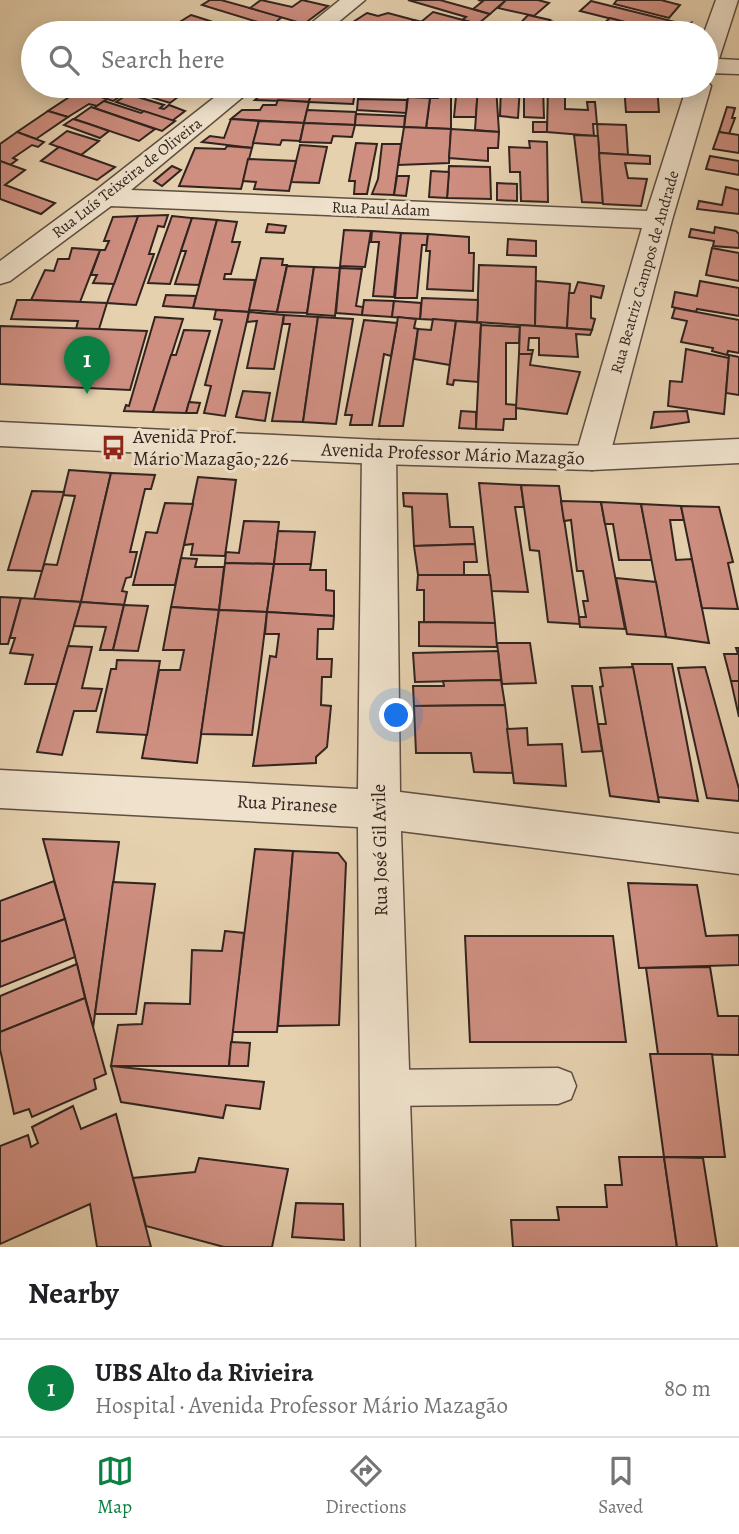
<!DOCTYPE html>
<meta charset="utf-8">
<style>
:root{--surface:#fff;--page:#f2f2f2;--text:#202124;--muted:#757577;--line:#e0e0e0;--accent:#0b8043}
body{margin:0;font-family:Alegreya,serif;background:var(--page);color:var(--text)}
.you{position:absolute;left:397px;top:716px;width:24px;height:24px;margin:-18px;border:5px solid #fff;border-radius:50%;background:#1a73e8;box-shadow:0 0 0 10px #1a73e833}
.badge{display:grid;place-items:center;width:46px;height:46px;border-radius:50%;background:var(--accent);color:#fff;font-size:23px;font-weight:700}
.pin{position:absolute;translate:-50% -58px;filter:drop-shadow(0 2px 4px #0008)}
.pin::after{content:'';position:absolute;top:37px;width:24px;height:21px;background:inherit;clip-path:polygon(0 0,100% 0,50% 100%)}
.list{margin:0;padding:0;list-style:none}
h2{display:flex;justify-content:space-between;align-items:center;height:91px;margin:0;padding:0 28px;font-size:30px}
h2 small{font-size:23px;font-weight:400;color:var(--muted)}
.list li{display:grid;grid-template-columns:46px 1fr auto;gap:21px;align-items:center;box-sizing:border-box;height:98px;padding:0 28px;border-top:2px solid var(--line)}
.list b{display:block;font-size:26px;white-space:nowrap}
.list p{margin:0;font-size:23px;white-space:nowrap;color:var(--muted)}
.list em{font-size:23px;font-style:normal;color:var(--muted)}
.icon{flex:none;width:38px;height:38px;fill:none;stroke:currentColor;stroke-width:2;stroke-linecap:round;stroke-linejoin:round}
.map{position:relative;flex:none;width:739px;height:1247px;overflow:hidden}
.search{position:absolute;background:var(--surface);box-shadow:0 4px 18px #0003;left:21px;right:21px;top:21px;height:77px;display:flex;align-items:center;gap:18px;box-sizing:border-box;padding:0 24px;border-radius:38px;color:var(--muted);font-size:26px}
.sheet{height:189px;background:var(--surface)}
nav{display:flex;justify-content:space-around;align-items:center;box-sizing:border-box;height:98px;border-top:2px solid var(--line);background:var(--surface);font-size:19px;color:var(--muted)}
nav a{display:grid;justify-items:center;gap:4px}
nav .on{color:var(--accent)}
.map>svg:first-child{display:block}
</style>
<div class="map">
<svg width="739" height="1247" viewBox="0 0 739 1247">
<rect width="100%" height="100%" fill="#e6d1af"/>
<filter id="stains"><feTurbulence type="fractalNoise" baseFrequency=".00286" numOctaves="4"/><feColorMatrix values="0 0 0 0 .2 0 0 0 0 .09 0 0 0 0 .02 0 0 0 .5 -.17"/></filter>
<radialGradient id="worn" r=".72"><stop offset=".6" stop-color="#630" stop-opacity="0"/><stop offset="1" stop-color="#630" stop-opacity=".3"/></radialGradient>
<g fill="#ce8e80" stroke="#31241f" stroke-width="2">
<polygon points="210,0 221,0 282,17 271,26 202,5"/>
<polygon points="261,0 292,7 302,0 328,6 304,24 250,8"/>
<polygon points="408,0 440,0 490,14 478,24 462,20 466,17"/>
<polygon points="478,0 506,0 490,14 473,9 483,1"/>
<polygon points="506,0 538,0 549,3 534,16 498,8"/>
<polygon points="617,0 661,0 680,5 669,18 614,4"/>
<polygon points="591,1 687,25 691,23 686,33 668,33 580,11"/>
<polygon points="433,12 478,24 469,31 459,28 456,31 421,22"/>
<polygon points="367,13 378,16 388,13 414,20 398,33 339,33 344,29 357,32 367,25 353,22"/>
<polygon points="191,15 210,21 192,30 200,33 165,31"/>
<polygon points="528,15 550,20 541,33 511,33"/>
<polygon points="610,18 666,33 607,33 596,30"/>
<polygon points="414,20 427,23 464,33 398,33"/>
<polygon points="550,21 590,31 588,33 541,33"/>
<polygon points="85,86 109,86 127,92 113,101 80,90"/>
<polygon points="115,86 156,86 182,94 170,103"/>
<polygon points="288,86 313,86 309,102 255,100 267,90 287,91"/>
<polygon points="313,86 356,86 353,104 309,102"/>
<polygon points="457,86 478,86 476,117 454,117"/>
<polygon points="478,86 496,86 499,132 475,130"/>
<polygon points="501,86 520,86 518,118 500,116"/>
<polygon points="524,86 543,86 544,118 524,117"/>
<polygon points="565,86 565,109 588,110 587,102 595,102 597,124 593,124 594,136 547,132 548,86"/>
<polygon points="624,86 657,86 659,112 626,112"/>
<polygon points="80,90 107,99 97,106 89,104 68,117 48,111"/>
<polygon points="128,94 164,105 160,108 164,109 169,105 185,111 172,121 116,102"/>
<polygon points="439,95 451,96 451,129 426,128 430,98 438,98"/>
<polygon points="408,97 430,98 426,128 404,127"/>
<polygon points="358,99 407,100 406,113 357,110"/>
<polygon points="278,100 309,102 304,123 231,119 242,110 260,110 263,105 276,105"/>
<polygon points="104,101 141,113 144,111 175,121 162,131 94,108"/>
<polygon points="91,107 94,108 155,129 139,141 74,119"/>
<polygon points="727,107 735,108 732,118 735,118 729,134 719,132"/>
<polygon points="307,110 356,112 355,125 304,123"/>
<polygon points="48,111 68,117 36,139 17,132"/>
<polygon points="356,114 405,116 404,127 355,125"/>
<polygon points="73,119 89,124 109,131 100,138 64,125"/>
<polygon points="231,119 259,121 252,148 202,142 210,136 224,138"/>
<polygon points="259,121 304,123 300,141 282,140 280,145 253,143"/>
<rect x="533" y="122" width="14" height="10"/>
<polygon points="304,123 355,125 352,137 333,136 331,143 300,142"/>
<polygon points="597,124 626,125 628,155 599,153"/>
<polygon points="404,127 451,129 449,163 398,165"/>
<polygon points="451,129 499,132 498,148 488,148 488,161 449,158"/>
<polygon points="67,131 99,141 81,155 50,144"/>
<polygon points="17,132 44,142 38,147 32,145 13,158 17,160 10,165 0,161 0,144"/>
<polygon points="719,132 739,135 739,153 713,149"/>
<polygon points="574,135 598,136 603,203 582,202"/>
<polygon points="529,141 547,142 548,202 521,201 520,172 510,172 509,147 530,148"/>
<polygon points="356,143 377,144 367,194 354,194 355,181 349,181"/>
<polygon points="382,144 401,144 394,195 372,194 378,179"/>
<polygon points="300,145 327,147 319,183 291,182"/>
<polygon points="227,146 252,148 241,189 179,186 195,148 225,149"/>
<polygon points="59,147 81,155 115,167 97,180 41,161"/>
<polygon points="599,153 650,156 650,164 625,163 628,178 647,179 641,206 603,204"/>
<polygon points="710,156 739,161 739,175 706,169"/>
<polygon points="248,159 296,161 289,191 254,189 256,182 243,181"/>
<polygon points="0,161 25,170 5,185 55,203 41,214 0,199"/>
<polygon points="172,166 181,170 162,186 154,181"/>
<polygon points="449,166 490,167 491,199 447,198"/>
<polygon points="431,171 449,172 447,198 429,197"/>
<polygon points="397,176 409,176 406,196 394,195"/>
<polygon points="497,183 517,184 517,201 497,200"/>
<polygon points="726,187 739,190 739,214 697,209 699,201 722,205"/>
<polygon points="168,215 164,227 158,226 149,254 154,254 136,305 107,303 138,216"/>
<polygon points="138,216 114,284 93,283 97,275 91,275 100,250 105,250 109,241 104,241 113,217"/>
<polygon points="172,216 192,218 170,284 148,283"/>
<polygon points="192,218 217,220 199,285 175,284 186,251 181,251"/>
<polygon points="217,220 237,222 232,242 240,242 231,274 225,274 224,279 255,280 249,312 193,308"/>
<polygon points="268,224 286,226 284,233 266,232"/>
<polygon points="715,227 736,231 739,234 739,248 713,246 714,241 689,237 691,229 714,233"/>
<polygon points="344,230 371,231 365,267 340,266"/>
<polygon points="372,231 401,233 394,297 373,296 379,242 371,242"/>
<polygon points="401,233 428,234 427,245 422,245 417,298 395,298"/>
<polygon points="428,234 469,237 469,253 474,253 473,291 427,289 430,251 426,251"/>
<polygon points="508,239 536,241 536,256 507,255"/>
<polygon points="72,248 100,250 80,302 31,300 45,270 54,271 58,259 69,259"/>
<polygon points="712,248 739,253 739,281 706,275"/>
<polygon points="261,258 283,259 282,265 287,265 277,312 249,310"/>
<polygon points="479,265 536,267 535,326 477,322"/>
<polygon points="287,266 314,267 307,313 277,312"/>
<polygon points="314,267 340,268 335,316 307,314"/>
<polygon points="340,268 362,269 356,306 363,307 362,315 336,313"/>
<polygon points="536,281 570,284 567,328 535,326"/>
<polygon points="700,281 739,288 739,316 697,309 696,312 672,307 675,292 697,296"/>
<polygon points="578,282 604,286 601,298 591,296 591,318 595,319 592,330 567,328 569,293 574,293"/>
<polygon points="166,295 196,296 193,308 163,306"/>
<polygon points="422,298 478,300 477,322 420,319"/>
<polygon points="17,300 31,300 107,303 99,329 76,329 78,321 11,319"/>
<polygon points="364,300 394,301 392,317 362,315"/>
<polygon points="394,301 421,303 420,319 392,317"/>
<polygon points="675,308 739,320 739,353 728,351 727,355 712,351 713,348 681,342 687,321 672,318"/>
<polygon points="216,310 249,312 225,416 204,413 211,386 205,385 222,320 214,319"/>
<polygon points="249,312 284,315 274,369 247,368 257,321 247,322"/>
<polygon points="284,315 318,317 303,422 272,421 290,324 283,324"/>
<polygon points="155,317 183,319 153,412 124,411 126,405 129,406"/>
<polygon points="318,317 353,319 336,424 303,422"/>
<polygon points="398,317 416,319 414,328 418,329 403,426 379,426"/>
<polygon points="433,319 456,321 450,365 414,359 418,329 431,330"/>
<polygon points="364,320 397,323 391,356 384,354 372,425 350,425 352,415 345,415"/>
<polygon points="456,321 481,323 478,382 454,380 453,385 447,384"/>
<polygon points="481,325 520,327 519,343 506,343 506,404 516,405 516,419 504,419 503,430 476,429"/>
<polygon points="520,325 535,326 592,330 590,335 576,334 578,357 539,355 539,338 529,338 528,350 533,350 532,354 519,354"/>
<polygon points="0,326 99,329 147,331 130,390 0,384"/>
<polygon points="184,330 210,331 186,413 153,412 171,355 176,355"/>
<polygon points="686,349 729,358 724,414 668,406 670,381 682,382"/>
<polygon points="519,354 532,354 530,365 580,372 567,414 516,408"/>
<polygon points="729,355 739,357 739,395 726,393"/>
<polygon points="243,391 270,393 265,421 236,417"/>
<polygon points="189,402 200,403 197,413 186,413"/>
<polygon points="461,411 476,412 476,429 459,428"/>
<polygon points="687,411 689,422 651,428 654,412"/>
<polygon points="69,470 111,473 81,602 34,599 44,564 57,565 75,496 63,495"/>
<polygon points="111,473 155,475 151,489 145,489 130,552 137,552 131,577 126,578 122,591 127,592 124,605 81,602"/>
<polygon points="198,477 236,480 225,556 191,555 193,544 184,545"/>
<polygon points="479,483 521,485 524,507 515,507 528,592 491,591"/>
<polygon points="521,485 559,486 580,624 548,622 539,551 530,550"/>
<polygon points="32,491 64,492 42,571 8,570"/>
<polygon points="403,493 447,494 450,527 473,527 475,544 414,546 412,507 404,506"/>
<polygon points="561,501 601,502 625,629 580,627 579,617 586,617 583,601 588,601 583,571 577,571 571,520 564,521"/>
<polygon points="601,502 641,504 652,560 619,560 613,524 605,524"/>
<polygon points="165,503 193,504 175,585 133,585 146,532 157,533"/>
<polygon points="641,504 681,506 684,520 670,520 676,560 692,559 709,643 666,637"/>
<polygon points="681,506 719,507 733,562 728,563 738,609 702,608"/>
<polygon points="244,521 279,522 274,564 225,563 226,552 239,553"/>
<polygon points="278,531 315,532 311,564 274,564"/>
<polygon points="475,544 477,562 464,562 464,575 418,575 414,546"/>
<polygon points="181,558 197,559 195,567 224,567 219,610 171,607"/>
<polygon points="225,563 274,564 267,612 219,610"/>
<polygon points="274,564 311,564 310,570 326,570 326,590 334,591 334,616 267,612"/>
<polygon points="490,575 495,623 424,622 424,590 417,590 418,575"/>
<polygon points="616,578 656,582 666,637 627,634"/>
<polygon points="0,597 21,598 8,644 0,644"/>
<polygon points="21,598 81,602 57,684 25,684 33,655 10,653 15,638 10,638"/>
<polygon points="81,602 124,605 113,650 100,650 106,627 74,626"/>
<polygon points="124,605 148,606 138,651 113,650"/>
<polygon points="171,607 219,610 197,763 142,758 159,670 180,670 184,650 163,650"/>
<polygon points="219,610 267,612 252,735 201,734"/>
<polygon points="267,612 334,616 333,629 318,629 317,659 332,659 331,677 322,677 321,705 331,706 327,747 316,757 316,763 253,766 270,656 276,657 279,634 265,634"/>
<polygon points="419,622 495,623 497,647 419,646"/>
<polygon points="497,643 530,643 536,683 502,684"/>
<polygon points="68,646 92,647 82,688 102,689 96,711 74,711 62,755 37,752"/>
<polygon points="736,648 739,648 739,681 731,681 724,654 738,654"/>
<polygon points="498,651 501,680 415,682 413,653"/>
<polygon points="117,660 160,661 147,735 97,732 111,669 116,669"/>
<polygon points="632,664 672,664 698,801 658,797"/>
<polygon points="633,667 659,802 610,796 598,724 606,724 600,687 603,686 600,668"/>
<polygon points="705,667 739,789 739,801 707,798 678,668"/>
<polygon points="501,680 505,705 414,706 413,686 444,686 443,681"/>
<polygon points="731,681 739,681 739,717"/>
<polygon points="572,686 592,686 602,751 582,752"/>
<polygon points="505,705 513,773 474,772 471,753 416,753 414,706"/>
<polygon points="527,728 528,745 562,744 566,786 514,783 507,729"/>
<polygon points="43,839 119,842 93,1028 75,957"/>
<polygon points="255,849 293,851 277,1032 232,1032"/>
<polygon points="293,851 338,853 346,863 339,1025 278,1026"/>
<polygon points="54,881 65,919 0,942 0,901"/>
<polygon points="113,882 155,884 136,1014 95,1014"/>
<polygon points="628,883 697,885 706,936 739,935 739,965 639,968"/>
<polygon points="65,919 75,957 0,987 0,942"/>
<polygon points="225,931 244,933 229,1066 111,1066 118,1025 142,1024 145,1003 190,1004 192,950 222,951"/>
<polygon points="465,936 613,936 626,1042 470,1042"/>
<polygon points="77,964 85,998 0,1032 0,996"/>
<polygon points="710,967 718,1016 739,1016 739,1055 658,1054 646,968"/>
<polygon points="85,998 106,1074 94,1079 96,1089 32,1117 29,1109 14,1114 0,1049 0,1032"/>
<polygon points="231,1042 250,1043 248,1066 229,1066"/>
<polygon points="650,1054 712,1054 725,1157 664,1157"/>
<polygon points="111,1066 264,1082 260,1109 226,1105 223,1118 121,1102"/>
<polygon points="73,1106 81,1129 116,1114 151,1247 97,1247 90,1204 0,1244 0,1146 28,1135 31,1147 38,1143 32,1127"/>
<polygon points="619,1157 664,1157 677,1247 513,1247 511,1220 559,1220 557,1207 607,1207 605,1185 622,1185"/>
<polygon points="664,1157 703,1158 717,1247 677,1247"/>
<polygon points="199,1158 288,1169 272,1247 224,1247 146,1226 133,1178 195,1172"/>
<polygon points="296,1203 343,1204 344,1240 292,1237"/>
</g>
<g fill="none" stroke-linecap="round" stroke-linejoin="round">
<defs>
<polygon id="service" points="558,1068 571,1073 576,1086 571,1099 558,1104 385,1106 372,1101 367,1088 372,1075 385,1070"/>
<g id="minor">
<polygon points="340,0 365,0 325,33 299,33"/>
<polygon points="716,0 738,0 719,59 739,60 739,74 706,73 704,33"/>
<polygon points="706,80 711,86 672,220 609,458 604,467 592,470 580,467 575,458 642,228 111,206 10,281 0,284 0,261 95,191 229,86 256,86 131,190 647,211 687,86 706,86"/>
<polygon points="379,440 391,443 396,452 400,792 739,834 739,874 401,831 415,1247 361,1247 358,827 0,808 0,770 358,789 362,452 367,443"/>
</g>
<polygon id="tertiary" points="0,422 379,440 592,446 739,439 739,463 592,470 379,464 0,446"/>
</defs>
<use href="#service" stroke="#5e4f43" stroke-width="3"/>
<use href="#minor" stroke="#5e4f43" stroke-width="3"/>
<use href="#tertiary" stroke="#5e4f43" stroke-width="3"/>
<use href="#service" fill="#efe1cb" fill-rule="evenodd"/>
<use href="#minor" fill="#efe1cb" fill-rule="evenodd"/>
<use href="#tertiary" fill="#efe1cb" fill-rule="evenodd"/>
</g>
<defs>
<symbol id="bus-bare" viewBox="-9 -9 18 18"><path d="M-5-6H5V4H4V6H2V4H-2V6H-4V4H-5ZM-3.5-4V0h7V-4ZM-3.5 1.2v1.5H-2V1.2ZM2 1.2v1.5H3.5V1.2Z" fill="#8f2418" stroke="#efe1cb" stroke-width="2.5" paint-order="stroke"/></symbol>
</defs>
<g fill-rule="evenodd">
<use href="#bus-bare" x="96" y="430" width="35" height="35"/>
</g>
<g text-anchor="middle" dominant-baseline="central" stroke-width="6" stroke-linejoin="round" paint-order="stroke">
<g font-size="16" fill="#31241f" stroke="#efe1cb">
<text transform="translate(127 178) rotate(-38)">Rua Luís Teixeira de Oliveira</text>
<text transform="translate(381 209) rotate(2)">Rua Paul Adam</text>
<text transform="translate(645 272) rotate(-74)">Rua Beatriz Campos de Andrade</text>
</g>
<g font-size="19" fill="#31241f" stroke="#efe1cb" text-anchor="start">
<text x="133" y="437">Avenida Prof.<tspan x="133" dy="22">Mário Mazagão, 226</tspan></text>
</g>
<g font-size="19" fill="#31241f" stroke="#efe1cb">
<text transform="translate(453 454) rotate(2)">Avenida Professor Mário Mazagão</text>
<text transform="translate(287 804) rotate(3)">Rua Piranese</text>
<text transform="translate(380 850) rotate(-91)">Rua José Gil Avile</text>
</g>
</g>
<rect width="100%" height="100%" filter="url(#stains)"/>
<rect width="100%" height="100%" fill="url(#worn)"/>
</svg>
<div class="you"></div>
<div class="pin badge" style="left:87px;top:394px">1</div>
<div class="search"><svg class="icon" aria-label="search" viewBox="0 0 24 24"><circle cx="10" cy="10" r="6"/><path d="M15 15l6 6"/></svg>Search here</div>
</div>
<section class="sheet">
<h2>Nearby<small></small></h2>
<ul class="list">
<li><span class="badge">1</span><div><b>UBS Alto da Rivieira</b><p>Hospital · Avenida Professor Mário Mazagão</p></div><em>80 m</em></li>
</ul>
</section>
<nav>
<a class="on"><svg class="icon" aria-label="map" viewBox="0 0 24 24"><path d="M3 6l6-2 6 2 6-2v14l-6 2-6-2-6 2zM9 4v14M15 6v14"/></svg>Map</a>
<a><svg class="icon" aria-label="directions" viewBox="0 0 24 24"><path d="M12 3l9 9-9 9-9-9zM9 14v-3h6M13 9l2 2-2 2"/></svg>Directions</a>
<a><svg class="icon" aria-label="saved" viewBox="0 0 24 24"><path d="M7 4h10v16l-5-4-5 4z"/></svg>Saved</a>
</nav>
